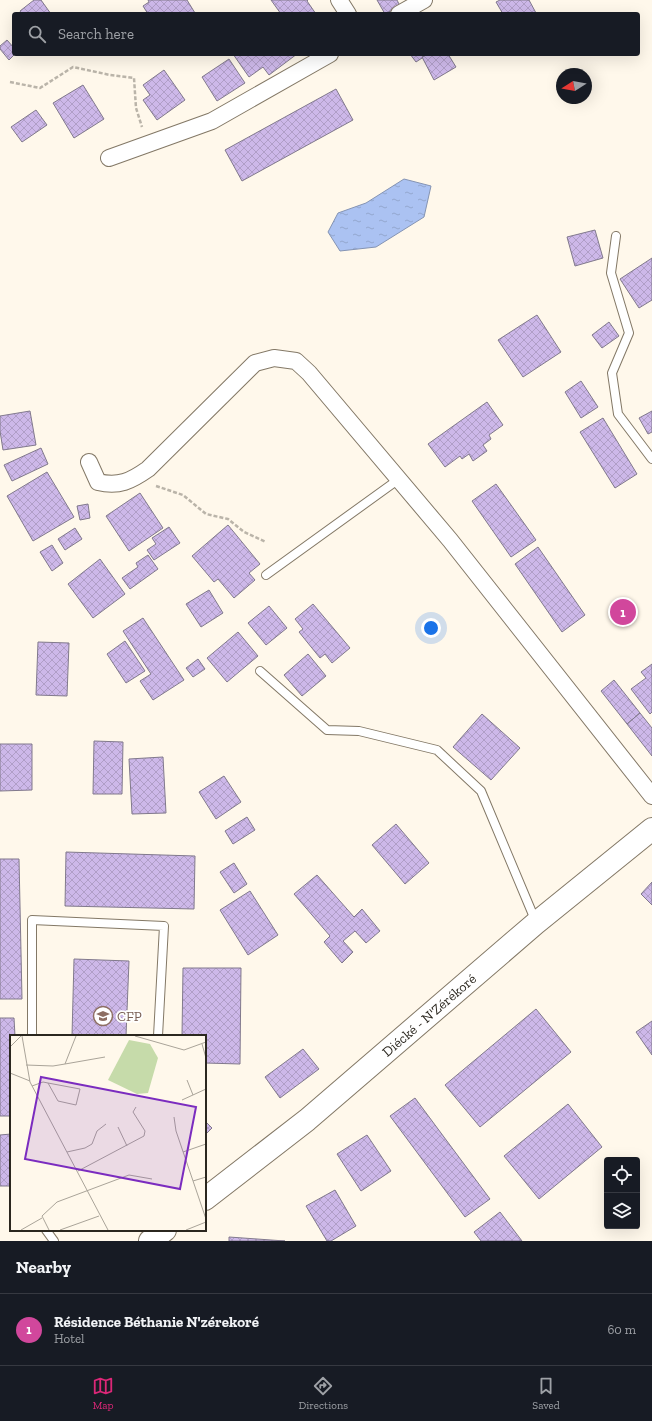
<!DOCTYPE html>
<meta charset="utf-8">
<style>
:root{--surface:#171b24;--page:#20242c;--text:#f1f3f6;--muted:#9ea1a6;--line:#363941;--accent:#db2777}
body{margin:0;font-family:"Zilla Slab",serif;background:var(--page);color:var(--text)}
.controls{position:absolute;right:12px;bottom:12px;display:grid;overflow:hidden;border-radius:4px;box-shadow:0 4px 16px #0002}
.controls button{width:36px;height:36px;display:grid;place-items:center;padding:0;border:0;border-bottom:1px solid var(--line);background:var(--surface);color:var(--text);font:20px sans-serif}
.compass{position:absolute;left:556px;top:68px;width:36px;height:36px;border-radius:50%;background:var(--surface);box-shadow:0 4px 16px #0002;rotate:259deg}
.you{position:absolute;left:431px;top:628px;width:14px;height:14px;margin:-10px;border:3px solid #fff;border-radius:50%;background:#1a73e8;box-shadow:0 0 0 6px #1a73e833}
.badge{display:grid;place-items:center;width:26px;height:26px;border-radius:50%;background:var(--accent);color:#fff;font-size:13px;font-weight:700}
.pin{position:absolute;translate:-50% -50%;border:2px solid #fff;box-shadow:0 1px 4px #0006}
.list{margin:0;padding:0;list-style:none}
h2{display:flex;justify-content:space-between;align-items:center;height:52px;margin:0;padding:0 16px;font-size:17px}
h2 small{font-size:13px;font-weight:400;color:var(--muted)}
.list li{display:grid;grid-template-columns:26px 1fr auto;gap:12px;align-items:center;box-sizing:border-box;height:72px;padding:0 16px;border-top:1px solid var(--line)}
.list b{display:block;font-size:15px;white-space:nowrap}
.list p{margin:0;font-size:13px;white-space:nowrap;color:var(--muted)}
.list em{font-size:13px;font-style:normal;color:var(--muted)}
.icon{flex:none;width:22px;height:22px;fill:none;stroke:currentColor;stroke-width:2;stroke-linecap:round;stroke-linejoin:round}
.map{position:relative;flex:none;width:652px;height:1241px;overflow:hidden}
.search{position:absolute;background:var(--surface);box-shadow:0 4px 16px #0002;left:12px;right:12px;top:12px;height:44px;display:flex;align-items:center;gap:10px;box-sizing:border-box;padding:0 14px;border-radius:4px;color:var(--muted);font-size:15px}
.sheet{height:124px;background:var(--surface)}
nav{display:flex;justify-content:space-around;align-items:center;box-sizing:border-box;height:56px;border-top:1px solid var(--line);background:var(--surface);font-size:11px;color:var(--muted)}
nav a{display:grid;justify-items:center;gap:2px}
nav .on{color:var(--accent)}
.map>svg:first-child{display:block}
</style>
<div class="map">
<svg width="652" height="1241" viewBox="0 0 652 1241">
<defs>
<pattern id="water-ripples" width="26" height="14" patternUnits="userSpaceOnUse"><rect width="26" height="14" fill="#abc2f2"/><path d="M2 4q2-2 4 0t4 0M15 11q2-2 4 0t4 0" fill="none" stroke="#93a7cf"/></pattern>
<pattern id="building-cross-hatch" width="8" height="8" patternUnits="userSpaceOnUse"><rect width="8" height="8" fill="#cdb8e9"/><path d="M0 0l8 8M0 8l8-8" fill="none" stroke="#b09ec7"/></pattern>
</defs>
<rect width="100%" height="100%" fill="#fff8eb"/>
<polygon fill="url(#water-ripples)" stroke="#8594b3" points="404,179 431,186 424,217 376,247 340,251 328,232 338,213 366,203"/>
<g fill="url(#building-cross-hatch)" stroke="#81798c">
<polygon points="34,0 41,0 51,14 22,14 20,11"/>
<polygon points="148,0 187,0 195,13 193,14 148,14 143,6 149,2"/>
<polygon points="271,0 308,0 307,1 316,14 281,14"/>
<polygon points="377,0 397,0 400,6 385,14"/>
<polygon points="500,0 529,0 536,13 503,14 496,2"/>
<polygon points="7,40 14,48 14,54 15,54 9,60 0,49 0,46"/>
<polygon points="233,54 297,54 269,75 263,67 249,77"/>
<polygon points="410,54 428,54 416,62"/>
<polygon points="428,54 448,54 456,67 434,80 422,57"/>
<polygon points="229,59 245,83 217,101 202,77"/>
<polygon points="164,70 185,100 157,120 143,100 150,95 143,85"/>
<polygon points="83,85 104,119 74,138 53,103"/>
<polygon points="336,89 353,120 242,181 225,150"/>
<polygon points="36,110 47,125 22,142 11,127"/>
<polygon points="595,230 603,258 575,266 567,237"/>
<polygon points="652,258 652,300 639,308 620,279"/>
<polygon points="537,315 561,352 523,377 498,340"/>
<polygon points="609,322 619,336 602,348 592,335"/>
<polygon points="581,381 598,407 581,418 565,392"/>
<polygon points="487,402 503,425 489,435 491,439 483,445 487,451 473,461 469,454 462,459 460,456 445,467 428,444"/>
<polygon points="30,411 36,445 3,450 0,431 0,416"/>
<polygon points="652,411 652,432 648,434 639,418"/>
<polygon points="603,418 637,474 615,488 580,432"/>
<polygon points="41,448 48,464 12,481 4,465"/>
<polygon points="47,472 74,517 33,541 7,496"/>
<polygon points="496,484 536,540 511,557 472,501"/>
<polygon points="140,493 163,528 129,551 106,516"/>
<polygon points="88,504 90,518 80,520 77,506"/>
<polygon points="228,525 260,564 249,573 255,580 234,598 218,579 214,582 192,556"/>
<polygon points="169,527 180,543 154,560 147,550 156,544 152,538"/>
<polygon points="75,528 82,539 65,550 58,539"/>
<polygon points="52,545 63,563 52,571 40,552"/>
<polygon points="538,547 585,615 562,632 515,564"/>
<polygon points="148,555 158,569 130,589 122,578 138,567 136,563"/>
<polygon points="100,559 125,594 93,618 68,584"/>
<polygon points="209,590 223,613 201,627 186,604"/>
<polygon points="313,604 350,648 332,663 325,654 320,658 299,632 303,629 295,619"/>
<polygon points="269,606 287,628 266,645 248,623"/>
<polygon points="143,618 184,680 153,700 140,681 151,674 123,631"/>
<polygon points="238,632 258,656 227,682 207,658"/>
<polygon points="125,641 145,671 126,683 107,654"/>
<polygon points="38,642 69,643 67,696 36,695"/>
<polygon points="308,654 326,676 302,696 284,675"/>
<polygon points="198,659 205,669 193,677 186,668"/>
<polygon points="652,664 652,712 650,714 631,689 646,678 641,672"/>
<polygon points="614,680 640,713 627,724 601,691"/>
<polygon points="640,713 652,728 652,756 627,724"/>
<polygon points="482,714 520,748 491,780 453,747"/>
<polygon points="94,741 123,742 122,794 93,794"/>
<polygon points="0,744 32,744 32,790 0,791"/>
<polygon points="163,757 166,813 132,814 129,759"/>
<polygon points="224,776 241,802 216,819 199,792"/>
<polygon points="247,817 255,830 233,844 225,831"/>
<polygon points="396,824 429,863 405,884 372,845"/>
<polygon points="66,852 195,856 194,909 65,906"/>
<polygon points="0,859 19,859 22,999 0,999"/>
<polygon points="234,863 247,884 234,893 220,872"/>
<polygon points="317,875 354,917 362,909 380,931 366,943 355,931 343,941 353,952 342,963 324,942 330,936 294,894"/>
<polygon points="652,882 652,905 641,894"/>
<polygon points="250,891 278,935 248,955 220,910"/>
<polygon points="74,959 129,961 126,1036 72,1036"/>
<polygon points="183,968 241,968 240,1064 205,1063 205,1036 182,1036"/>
<polygon points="536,1009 571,1052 480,1127 445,1085"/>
<polygon points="0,1018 14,1018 15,1036 11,1036 11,1116 0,1116"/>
<polygon points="652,1021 652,1055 636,1032"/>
<polygon points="303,1049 319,1069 280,1098 265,1077"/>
<polygon points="415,1098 490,1199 465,1217 390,1116"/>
<polygon points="568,1104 602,1147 539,1199 504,1156"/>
<polygon points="205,1121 212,1128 205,1135"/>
<polygon points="11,1134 11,1186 0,1186 0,1135"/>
<polygon points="367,1135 391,1171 361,1191 337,1154"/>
<polygon points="335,1190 356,1226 331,1241 327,1241 306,1206"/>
<polygon points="500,1212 522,1241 481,1241 474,1232"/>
<polygon points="229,1237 285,1241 229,1241"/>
</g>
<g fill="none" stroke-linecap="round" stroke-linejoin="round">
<defs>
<g id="service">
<polyline points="616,236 611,273 629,333 612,373 618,414 652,459"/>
<polyline points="266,575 399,479"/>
<polyline points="260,671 327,730 359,731 437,750 481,791 536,922"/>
<polyline points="32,1036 32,920 164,926 158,1036"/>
<polyline points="46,1230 54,1241"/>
</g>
<g id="minor">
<polyline points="339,0 348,14"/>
<polyline points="399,14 424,0"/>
<polyline points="109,158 212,121 330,54"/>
<path d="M89,462L98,482C119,487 131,481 148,469L255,363L274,358L296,361L309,373L450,540L652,796"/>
</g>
<g id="trunk">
<path id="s1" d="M205,1199L307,1120L536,923L652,829"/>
<polyline points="150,1241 165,1230"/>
</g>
</defs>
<use href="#service" stroke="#837866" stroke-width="10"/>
<use href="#minor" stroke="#837866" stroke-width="18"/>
<use href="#trunk" stroke="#837866" stroke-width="24"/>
<g stroke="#bab4a9" stroke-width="2.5" stroke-dasharray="4 2" stroke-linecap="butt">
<polyline points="10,82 40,88 73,67 110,75 134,78 136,108 142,127"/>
<polyline points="156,486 183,495 206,514 228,519 244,532 266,542"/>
</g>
<use href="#service" stroke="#fff" stroke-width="8"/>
<use href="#minor" stroke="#fff" stroke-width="16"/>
<use href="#trunk" stroke="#fff" stroke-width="22"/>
</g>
<defs>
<symbol id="school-ring" viewBox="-11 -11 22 22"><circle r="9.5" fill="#fff" stroke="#8d6e63" stroke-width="1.5"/><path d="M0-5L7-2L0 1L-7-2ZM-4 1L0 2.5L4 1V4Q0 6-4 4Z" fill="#8d6e63"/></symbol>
</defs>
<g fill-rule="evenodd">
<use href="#school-ring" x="92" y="1005" width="22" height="22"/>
</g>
<g text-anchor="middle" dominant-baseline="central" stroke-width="3.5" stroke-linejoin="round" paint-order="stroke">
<g font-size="14" fill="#2b271f" stroke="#fff">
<text stroke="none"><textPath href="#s1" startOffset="290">Diécké - N'Zérékoré</textPath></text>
</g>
<g font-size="14" fill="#785e54" stroke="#fff" text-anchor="start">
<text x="117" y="1016">CFP</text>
</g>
</g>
<g transform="translate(10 1035)">
<rect width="196" height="196" fill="#fff8eb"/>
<path d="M119,5L140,9L148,23L138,58L127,59L98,45Z" fill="#c6dbaa"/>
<path fill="none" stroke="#aaa499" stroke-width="1" d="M12,1L20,47L98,195M125,1L174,15L196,7M192,9L196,23M0,12L11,1M55,29L95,22M16,30L43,31L55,29L66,1M0,38L20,46M177,45L183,60M22,51L33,47L38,48L70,54L66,70L48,66L38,48M172,65L196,54M164,82L166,96L196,184M108,92L117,111M57,117L75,113L82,109L87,96L96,89M173,117L196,109M68,136L134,101L135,96L123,77L126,72M183,146L196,142M11,195L32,183M39,195L32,181L47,167L119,140L142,144M50,195L89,181M176,195L196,187"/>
<path fill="#7b2cbf" fill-opacity="0.15" stroke="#7b2cbf" stroke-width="2" d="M31,42L186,72L170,154L15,124Z"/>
<rect width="196" height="196" fill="none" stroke="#2b271f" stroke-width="2"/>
</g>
</svg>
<div class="controls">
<button><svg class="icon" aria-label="locate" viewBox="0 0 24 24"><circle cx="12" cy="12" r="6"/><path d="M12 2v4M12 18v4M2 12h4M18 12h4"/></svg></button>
<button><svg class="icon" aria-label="layers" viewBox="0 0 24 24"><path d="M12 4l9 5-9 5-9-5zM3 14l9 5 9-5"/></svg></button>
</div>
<svg class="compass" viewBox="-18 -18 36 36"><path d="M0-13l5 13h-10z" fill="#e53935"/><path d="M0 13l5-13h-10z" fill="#9ea1a6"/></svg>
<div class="you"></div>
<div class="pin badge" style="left:623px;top:612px;background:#d1479c">1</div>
<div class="search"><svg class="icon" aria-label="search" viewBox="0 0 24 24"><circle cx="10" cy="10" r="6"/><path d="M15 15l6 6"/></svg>Search here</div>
</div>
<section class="sheet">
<h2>Nearby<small></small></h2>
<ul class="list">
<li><span class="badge" style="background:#d1479c">1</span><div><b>Résidence Béthanie N'zérekoré</b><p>Hotel</p></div><em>60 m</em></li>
</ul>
</section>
<nav>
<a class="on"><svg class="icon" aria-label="map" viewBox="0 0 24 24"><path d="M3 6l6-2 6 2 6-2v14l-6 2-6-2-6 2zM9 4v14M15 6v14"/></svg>Map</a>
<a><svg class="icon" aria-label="directions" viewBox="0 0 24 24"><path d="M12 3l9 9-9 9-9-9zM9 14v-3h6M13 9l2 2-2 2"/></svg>Directions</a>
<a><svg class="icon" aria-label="saved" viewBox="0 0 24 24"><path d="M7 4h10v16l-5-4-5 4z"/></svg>Saved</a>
</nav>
